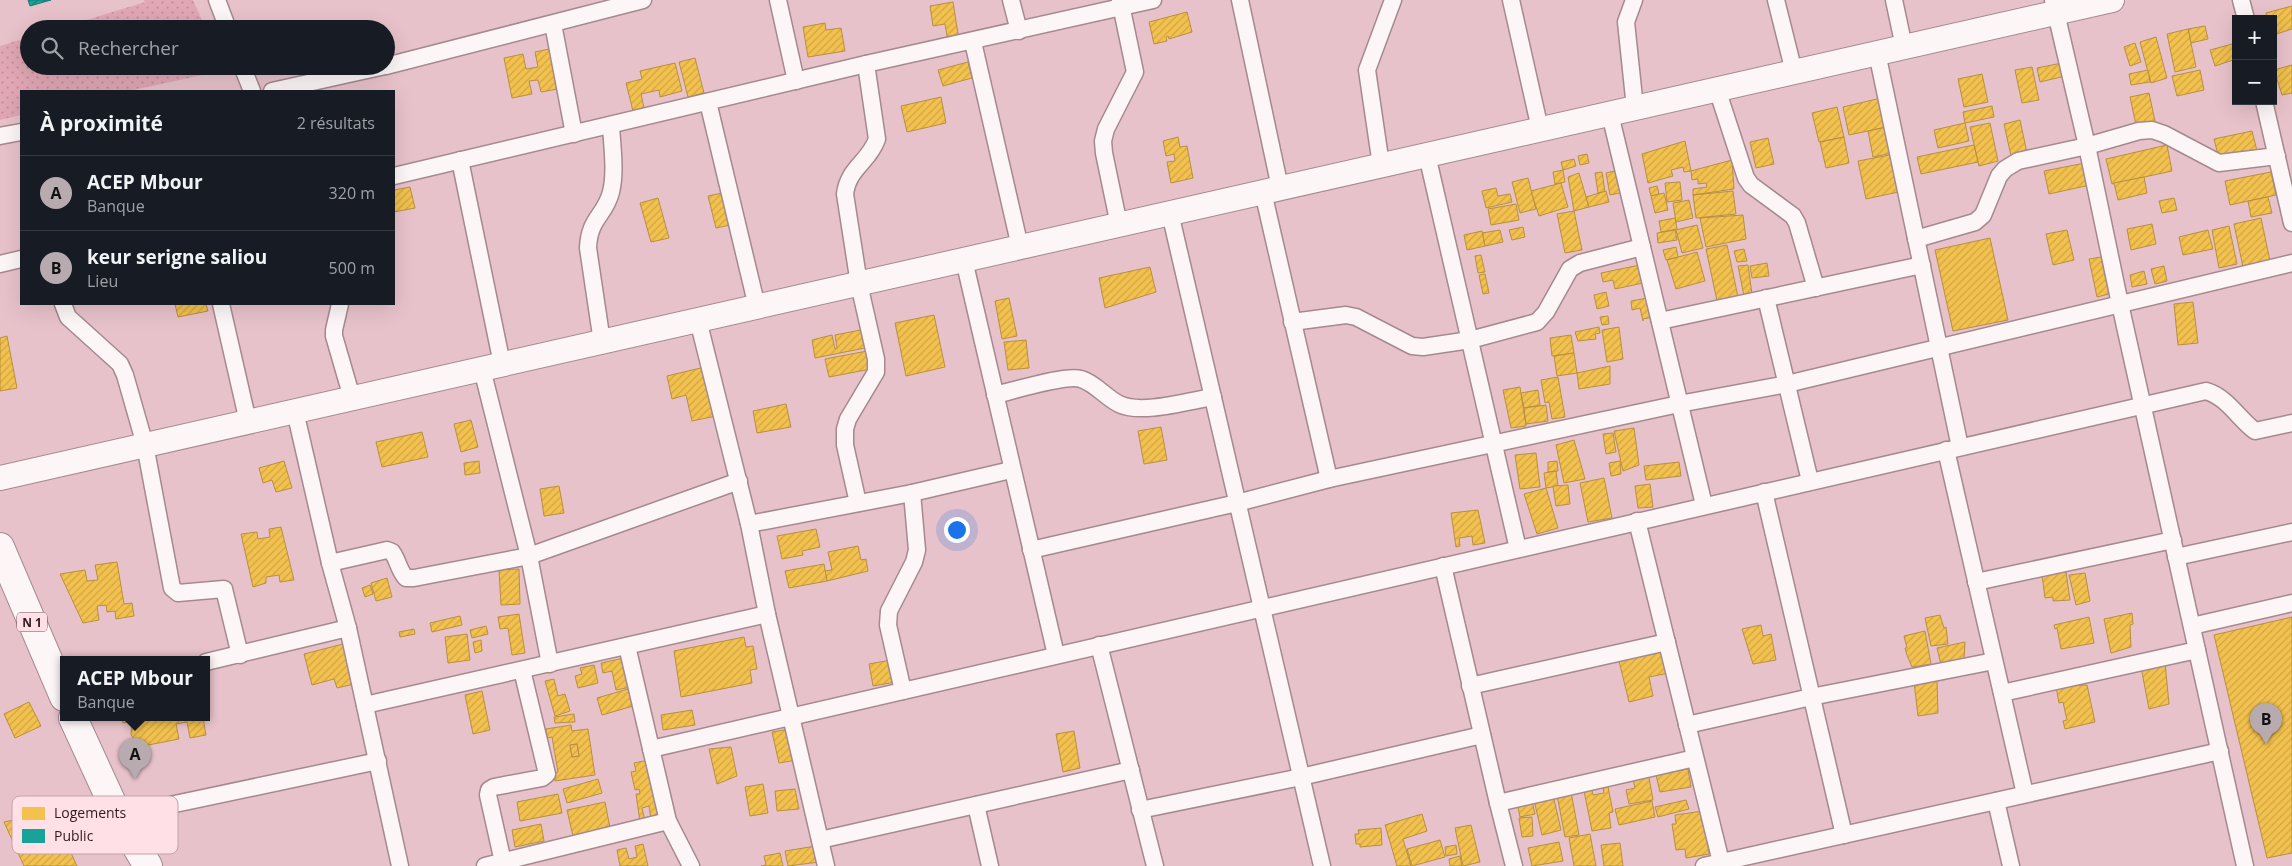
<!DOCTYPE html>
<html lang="fr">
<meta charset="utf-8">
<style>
:root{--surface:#171b24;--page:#20242c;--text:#f1f3f6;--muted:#9ea1a6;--line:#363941;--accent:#b8abb0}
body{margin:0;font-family:"Open Sans",sans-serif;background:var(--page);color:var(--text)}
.controls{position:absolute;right:15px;top:15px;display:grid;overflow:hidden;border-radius:0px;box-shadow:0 5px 20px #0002}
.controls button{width:45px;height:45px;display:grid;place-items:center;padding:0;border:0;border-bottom:1px solid var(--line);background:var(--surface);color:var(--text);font:25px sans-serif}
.you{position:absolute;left:956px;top:529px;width:18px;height:18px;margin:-12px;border:4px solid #fff;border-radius:50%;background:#1a73e8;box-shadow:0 0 0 8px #1a73e833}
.badge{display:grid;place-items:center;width:32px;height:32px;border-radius:50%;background:var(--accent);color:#111;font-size:16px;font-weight:700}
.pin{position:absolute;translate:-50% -41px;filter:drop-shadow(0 1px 2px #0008)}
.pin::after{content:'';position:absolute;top:26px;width:18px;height:15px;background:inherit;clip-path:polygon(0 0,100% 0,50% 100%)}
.popup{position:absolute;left:60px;top:656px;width:150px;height:65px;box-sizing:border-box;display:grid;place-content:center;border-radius:0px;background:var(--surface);filter:drop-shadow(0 1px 4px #0005);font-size:16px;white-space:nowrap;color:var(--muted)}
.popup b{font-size:19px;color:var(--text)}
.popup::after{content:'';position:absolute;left:50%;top:100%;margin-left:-10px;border:10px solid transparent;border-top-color:var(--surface)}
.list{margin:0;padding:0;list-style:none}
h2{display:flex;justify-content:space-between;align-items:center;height:65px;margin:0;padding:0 20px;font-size:21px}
h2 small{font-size:16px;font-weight:400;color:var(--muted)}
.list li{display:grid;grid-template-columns:32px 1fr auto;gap:15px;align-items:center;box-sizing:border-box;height:75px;padding:0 20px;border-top:1px solid var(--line)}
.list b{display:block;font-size:19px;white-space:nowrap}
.list p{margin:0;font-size:16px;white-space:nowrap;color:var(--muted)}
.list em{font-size:16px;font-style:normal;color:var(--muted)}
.icon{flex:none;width:28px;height:28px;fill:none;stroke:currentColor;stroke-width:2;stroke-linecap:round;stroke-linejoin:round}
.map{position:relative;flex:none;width:2292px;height:866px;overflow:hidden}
.search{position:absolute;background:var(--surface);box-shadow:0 5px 20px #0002;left:20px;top:20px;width:375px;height:55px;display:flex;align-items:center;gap:12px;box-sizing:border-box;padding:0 18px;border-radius:28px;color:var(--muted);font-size:19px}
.panel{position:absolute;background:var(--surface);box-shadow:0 5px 20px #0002;left:20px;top:90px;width:375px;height:215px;border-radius:0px}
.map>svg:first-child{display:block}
</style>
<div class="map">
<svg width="2292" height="866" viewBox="0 0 2292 866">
<defs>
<pattern id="park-dots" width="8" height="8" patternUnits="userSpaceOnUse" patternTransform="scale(1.25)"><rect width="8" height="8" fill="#e1a7b4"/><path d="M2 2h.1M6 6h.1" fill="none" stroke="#c28f9a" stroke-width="1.8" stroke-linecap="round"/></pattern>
<pattern id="homes-hatch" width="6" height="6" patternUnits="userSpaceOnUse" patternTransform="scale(1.25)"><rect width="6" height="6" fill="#f2c14e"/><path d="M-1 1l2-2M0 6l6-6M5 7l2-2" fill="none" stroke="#d0a544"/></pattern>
<pattern id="public-hatch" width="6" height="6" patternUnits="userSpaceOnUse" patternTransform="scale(1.25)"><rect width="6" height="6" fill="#17a398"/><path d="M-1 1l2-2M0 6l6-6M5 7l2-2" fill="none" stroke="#15847b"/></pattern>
</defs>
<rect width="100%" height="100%" fill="#e8c2ca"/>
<g fill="url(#park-dots)">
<polygon points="144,0 193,0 206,29 57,29 145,2"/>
<polygon points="29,37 29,66 223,66 225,70 129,91 21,91 21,115 0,120 0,46"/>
</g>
<g fill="url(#homes-hatch)" stroke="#b88f40" fill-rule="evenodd">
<polygon points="953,2 959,40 948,42 945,24 933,26 930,6"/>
<polygon points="2292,6 2292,29 2273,35 2273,19 2267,19 2266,13"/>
<polygon points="1187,12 1192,32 1169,39 1168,36 1166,37 1167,41 1154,44 1149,22"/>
<polygon points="825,23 826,30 841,28 845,51 808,57 803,27"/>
<polygon points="2205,26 2208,39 2191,43 2188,29"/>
<polygon points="2188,29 2196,67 2175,72 2167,34"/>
<polygon points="2156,37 2167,78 2151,83 2140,42"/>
<polygon points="2135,43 2141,62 2130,66 2124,47"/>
<polygon points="2236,43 2236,59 2215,66 2210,50"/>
<polygon points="554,48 563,88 541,92 538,80 529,81 532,94 512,98 504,58 523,54 526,69 538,67 535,52"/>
<polygon points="695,58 704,93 688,97 679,62"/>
<polygon points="968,62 972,78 943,86 938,70"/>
<polygon points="675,63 682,91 660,97 659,90 641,94 644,108 633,111 626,83 642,79 640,71"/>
<polygon points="2062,63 2065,76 2040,82 2037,68"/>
<polygon points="2292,65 2292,93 2282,95 2274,70"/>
<polygon points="2032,67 2039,100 2022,103 2015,70"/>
<polygon points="2148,70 2150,82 2131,85 2129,74"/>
<polygon points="2200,70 2204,90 2177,96 2172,76"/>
<polygon points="1982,74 1988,102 1964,107 1958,79"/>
<polygon points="2149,93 2155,121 2136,125 2130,97"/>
<polygon points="941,97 946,123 907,132 901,106"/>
<polygon points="1885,97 1891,126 1849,135 1843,107"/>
<polygon points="1992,106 1994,117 1965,123 1963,112"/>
<polygon points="1837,107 1844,137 1819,142 1812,113"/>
<polygon points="2020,120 2027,153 2011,156 2004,124"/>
<polygon points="1965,123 1969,141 1938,148 1934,130"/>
<polygon points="1990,123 1998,161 1979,166 1970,127"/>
<polygon points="1891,126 1897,152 1873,157 1868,131"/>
<polygon points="2252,131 2257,151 2219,159 2214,139"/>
<polygon points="1178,137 1180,147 1187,146 1193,178 1171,183 1167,162 1175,161 1174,154 1166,156 1163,141"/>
<polygon points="1844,137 1849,163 1826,168 1820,142"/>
<polygon points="1768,138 1774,164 1756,168 1750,142"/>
<polygon points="1685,141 1691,171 1684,172 1683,167 1671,170 1673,176 1648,183 1642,154"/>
<polygon points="1974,145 1978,162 1921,174 1917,157"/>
<polygon points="2167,145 2172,171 2112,184 2106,159"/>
<polygon points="1587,154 1589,163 1580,165 1578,156"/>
<polygon points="1895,154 1903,191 1866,199 1858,161"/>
<polygon points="1574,159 1576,166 1563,170 1561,162"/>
<polygon points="1732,160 1734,189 1693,195 1693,189 1707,187 1706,183 1698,184 1698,179 1692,180 1691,171"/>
<polygon points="2085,163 2090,185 2049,194 2044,171"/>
<polygon points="1563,170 1565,182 1555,184 1553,172"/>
<polygon points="1619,170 1624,192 1610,195 1606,173"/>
<polygon points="1602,172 1605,192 1598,193 1595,173"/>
<polygon points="2271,172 2276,195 2230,205 2225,181"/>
<polygon points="1579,173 1589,207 1574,211 1568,177"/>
<polygon points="2144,177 2147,193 2118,200 2114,183"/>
<polygon points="1528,178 1536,209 1520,213 1512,182"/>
<polygon points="1680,182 1682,200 1667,202 1665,183"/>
<polygon points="1561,183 1568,207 1539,216 1531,191"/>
<polygon points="1657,186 1659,194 1651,196 1649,188"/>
<polygon points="410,187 415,208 394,212 394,190"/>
<polygon points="1496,188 1498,196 1510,194 1512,202 1486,208 1482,191"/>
<polygon points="1606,191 1609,202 1589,207 1586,197"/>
<polygon points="1733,191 1736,214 1696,218 1693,195"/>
<polygon points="722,193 730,225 716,228 708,196"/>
<polygon points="1664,193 1668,210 1655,213 1651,196"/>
<polygon points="2268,197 2272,213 2251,217 2248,201"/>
<polygon points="658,198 669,238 651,242 640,203"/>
<polygon points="2174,198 2177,210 2162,213 2159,201"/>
<polygon points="1689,200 1693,218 1676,222 1673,203"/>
<polygon points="1516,204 1519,220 1491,225 1488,209"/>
<polygon points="1574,211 1582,250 1565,253 1557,214"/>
<polygon points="1743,215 1746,239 1706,247 1700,218"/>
<polygon points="1675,218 1677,229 1661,232 1659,221"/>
<polygon points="2261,218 2270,261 2243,267 2234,224"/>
<polygon points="2152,224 2156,244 2131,250 2127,229"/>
<polygon points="1697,225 1703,248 1682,253 1676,230"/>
<polygon points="2229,226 2237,264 2219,268 2212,230"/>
<polygon points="1523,227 1525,237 1512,240 1509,230"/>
<polygon points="1500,230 1503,242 1485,246 1482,233"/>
<polygon points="1675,230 1677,240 1658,243 1657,233"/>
<polygon points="2067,230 2074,260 2053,265 2046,234"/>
<polygon points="2208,230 2213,249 2183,255 2179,237"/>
<polygon points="1482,231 1485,246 1467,250 1464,235"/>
<polygon points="1990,238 2008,320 1953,331 1935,250"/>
<polygon points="1727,245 1738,297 1717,301 1706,249"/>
<polygon points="1676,247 1678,257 1666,260 1663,250"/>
<polygon points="1744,249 1747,261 1737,262 1734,251"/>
<polygon points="1697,252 1705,281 1676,289 1667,260"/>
<polygon points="1481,255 1485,272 1478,273 1475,256"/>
<polygon points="2101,257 2109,294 2097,297 2089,259"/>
<polygon points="1767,263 1769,276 1752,278 1750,266"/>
<polygon points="1640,265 1643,283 1615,289 1613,280 1603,282 1601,273"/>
<polygon points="1748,265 1752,294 1744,296 1738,266"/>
<polygon points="2164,266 2167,281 2155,284 2151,269"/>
<polygon points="1150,267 1156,292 1105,308 1099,278"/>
<polygon points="2144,271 2147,284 2132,287 2130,275"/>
<polygon points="1485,274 1489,293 1483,294 1479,275"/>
<polygon points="1606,292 1609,306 1597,309 1594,295"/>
<polygon points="1653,297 1658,316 1643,319 1643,321 1640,308 1632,310 1631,301"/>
<polygon points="1009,298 1017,336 1002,339 995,301"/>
<polygon points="2193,302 2198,343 2178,345 2174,304"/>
<polygon points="175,304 206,304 208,311 178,317"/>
<polygon points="934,315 945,367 906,376 895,323"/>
<polygon points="1608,316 1609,324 1602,325 1600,317"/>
<polygon points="1599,327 1600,333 1595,334 1596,339 1578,341 1575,332"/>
<polygon points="1619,327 1623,359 1607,362 1602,330"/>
<polygon points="866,329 870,347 815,358 812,340 832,335 835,349 837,348 835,335"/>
<polygon points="1571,335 1574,353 1552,356 1550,338"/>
<polygon points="7,336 17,388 0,391 0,338"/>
<polygon points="1026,340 1029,368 1008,370 1004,342"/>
<polygon points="867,351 871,369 829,377 825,359"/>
<polygon points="1574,353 1577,373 1557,376 1554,356"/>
<polygon points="709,366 721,415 692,421 686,395 672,399 667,376"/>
<polygon points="1610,366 1610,384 1579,389 1577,373"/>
<polygon points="1558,377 1565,417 1552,419 1549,402 1545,403 1541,380"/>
<polygon points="1520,387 1526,426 1511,428 1503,390"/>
<polygon points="1538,390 1540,405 1524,408 1521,393"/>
<polygon points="786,404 791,427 757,433 753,411"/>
<polygon points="1546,405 1548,421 1526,424 1524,408"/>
<polygon points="471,420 478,447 461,452 454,424"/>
<polygon points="1161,427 1167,460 1144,464 1138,431"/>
<polygon points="1634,428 1639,465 1623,471 1614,431"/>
<polygon points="422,432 428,457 382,467 376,442"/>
<polygon points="1613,433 1616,452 1606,454 1603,434"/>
<polygon points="1574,440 1585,479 1564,483 1556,445"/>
<polygon points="1536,453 1540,487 1520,489 1515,455"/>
<polygon points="284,461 292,488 276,492 272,480 263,483 259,468"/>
<polygon points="479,461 480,473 465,475 464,463"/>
<polygon points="1557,461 1558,471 1548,472 1548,462"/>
<polygon points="1620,461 1621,474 1611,476 1609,463"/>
<polygon points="1679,462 1681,476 1646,480 1644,466"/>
<polygon points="1556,471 1558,486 1546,488 1544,473"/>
<polygon points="1604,478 1612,518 1588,522 1580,483"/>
<polygon points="1650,484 1653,507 1638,508 1635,486"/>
<polygon points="1568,485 1570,504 1556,506 1553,486"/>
<polygon points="559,486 564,513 544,516 540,489"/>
<polygon points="1546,488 1558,528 1537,534 1524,494"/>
<polygon points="1478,510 1485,543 1473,545 1472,536 1459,538 1460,546 1456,547 1451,513"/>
<polygon points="281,527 294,580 280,582 279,575 266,577 266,583 253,587 241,534 257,532 258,539 270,537 269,529"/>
<polygon points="816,529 820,547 802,551 803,555 782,559 777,536"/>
<polygon points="858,546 861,560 866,559 868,571 827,581 825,571 832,570 828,552"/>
<polygon points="117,562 124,604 132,603 134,616 116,619 115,611 107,612 106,605 97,606 99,620 83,623 60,574 85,570 87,581 98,580 95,565"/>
<polygon points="824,564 827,581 789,588 785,571"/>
<polygon points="519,569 520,604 501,605 499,570"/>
<polygon points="2066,572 2070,600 2053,601 2053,597 2045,598 2042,575"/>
<polygon points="2085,573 2090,601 2076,605 2069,575"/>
<polygon points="387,578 392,597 376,601 371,583"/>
<polygon points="370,585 373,594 365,597 362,588"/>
<polygon points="2132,613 2133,624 2130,625 2131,647 2111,653 2104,619"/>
<polygon points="519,614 525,653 512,655 508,628 500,629 498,617"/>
<polygon points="1940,615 1944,628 1946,627 1948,644 1931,646 1925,618"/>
<polygon points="460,616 462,625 432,632 430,623"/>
<polygon points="2089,617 2094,643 2061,649 2057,628 2055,629 2054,625"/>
<polygon points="2292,617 2292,853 2267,858 2214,635"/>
<polygon points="1761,625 1763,636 1771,634 1776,660 1753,664 1742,629"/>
<polygon points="486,626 488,634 472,638 470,630"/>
<polygon points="414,629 415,634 400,637 399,632"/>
<polygon points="1925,631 1931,664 1912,667 1907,655 1905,648 1907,648 1904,636"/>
<polygon points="467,634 470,660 448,663 445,637"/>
<polygon points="744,637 746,647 753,646 757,669 750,670 752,683 681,697 674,651"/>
<polygon points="481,640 482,651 475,653 473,642"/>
<polygon points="1965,642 1964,660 1941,665 1937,648"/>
<polygon points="343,644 354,684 337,688 334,679 312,685 304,654"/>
<polygon points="1664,650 1669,673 1649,677 1653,696 1629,702 1619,661"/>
<polygon points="624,658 631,687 616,690 612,671 603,673 601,663"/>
<polygon points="891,660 895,682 873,686 869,664"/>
<polygon points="2165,662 2169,704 2149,709 2141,667"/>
<polygon points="594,665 598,683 578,688 575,676 582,674 580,668"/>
<polygon points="554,679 558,696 565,694 570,711 555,716 545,681"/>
<polygon points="1937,680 1938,713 1918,716 1914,682"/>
<polygon points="2087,685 2095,722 2065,729 2063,721 2067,720 2063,702 2059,703 2056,687"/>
<polygon points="628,689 633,706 602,715 597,698"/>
<polygon points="482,691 490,730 473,734 465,695"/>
<polygon points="29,702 41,726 15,738 4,714"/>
<polygon points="692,710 695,725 663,730 661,715"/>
<polygon points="574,714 575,722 555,723 554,717"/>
<polygon points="122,718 203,718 206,735 190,738 187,722 176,724 179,739 138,747 137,742 131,735 132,721 123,723"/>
<path d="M571,725L572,731L588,729L595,775L555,781L554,773L558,772L552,737L547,738L546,729ZM577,744L579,756L572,757L570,745Z"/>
<polygon points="790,729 797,760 779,763 772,732"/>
<polygon points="1074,731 1080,768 1063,772 1056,734"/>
<polygon points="577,744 579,756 572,757 570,745"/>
<polygon points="731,747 737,776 717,784 709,749"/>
<polygon points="649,760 661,817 651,819 649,806 642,808 645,821 640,822 636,794 640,794 639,789 635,790 631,772 636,771 634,763"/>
<polygon points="1688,769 1691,787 1660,792 1656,775"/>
<polygon points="1648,772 1653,800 1629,804 1626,790 1635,788 1632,775"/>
<polygon points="598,779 602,793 567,803 563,789"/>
<polygon points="1607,782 1613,812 1609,813 1611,828 1592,831 1583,786 1591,784 1593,795 1604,793 1602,783"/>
<polygon points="763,784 768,813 750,816 745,787"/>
<polygon points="795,789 799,809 777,811 775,791"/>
<polygon points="1571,792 1579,835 1565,837 1557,795"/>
<polygon points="558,794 562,813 520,821 517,802"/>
<polygon points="1553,795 1561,830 1542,835 1534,800"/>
<polygon points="1686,800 1689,809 1658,817 1655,807"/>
<polygon points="1532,801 1535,814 1520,817 1517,803"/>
<polygon points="1652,801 1655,817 1619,825 1615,809"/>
<polygon points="605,802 610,828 573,836 567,810"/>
<polygon points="1703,811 1709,854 1686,858 1685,849 1676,850 1672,824 1676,824 1675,815"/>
<polygon points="52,812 77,866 24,866 4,822"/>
<polygon points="1422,814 1427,831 1403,839 1411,866 1397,866 1385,825"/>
<polygon points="1532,817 1533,836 1522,837 1519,818"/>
<polygon points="541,824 544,841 515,847 512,830"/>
<polygon points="1471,825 1480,862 1463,866 1455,828"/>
<polygon points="1381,828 1382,845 1360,847 1360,844 1356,844 1355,834 1359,834 1358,830"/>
<polygon points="1590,834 1596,866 1574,866 1569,838"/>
<polygon points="1440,840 1445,857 1412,866 1407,849"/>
<polygon points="1559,842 1563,861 1532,866 1528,848"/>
<polygon points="1620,843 1623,866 1604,866 1601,845"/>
<polygon points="643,844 648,866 620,866 617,850 626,848 629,859 637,857 635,846"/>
<polygon points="1456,845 1457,854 1446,856 1445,847"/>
<polygon points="816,846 819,862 788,866 785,851"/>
<polygon points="780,853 783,866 761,866 766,865 764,856"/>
<polygon points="1460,856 1462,866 1450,866 1449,859"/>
</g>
<polygon fill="url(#public-hatch)" stroke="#1f7a74" points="28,0 51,0 30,6"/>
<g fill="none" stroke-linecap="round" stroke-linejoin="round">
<defs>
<g id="street">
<polyline points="217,0 228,29"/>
<polyline points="778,0 796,81"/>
<polyline points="1011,0 1019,31"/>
<polyline points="1240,0 1280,188"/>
<polyline points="1511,0 1540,129"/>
<polyline points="1634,0 1626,22 1635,108"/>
<polyline points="1776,0 1794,72"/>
<polyline points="1894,0 1904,47"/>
<polyline points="2053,0 2087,146 2120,304 2245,866"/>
<polyline points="2241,0 2246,19"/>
<polyline points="553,24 574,134"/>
<polyline points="973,42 1020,247"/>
<polyline points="1877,53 1960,447"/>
<polyline points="242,66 252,91"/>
<polyline points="386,66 643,0"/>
<polyline points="1717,89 1746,178 1751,185 1793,216 1797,223 1816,288"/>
<polyline points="272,91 385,66"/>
<polyline points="2264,101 2292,223"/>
<polyline points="708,102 757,307"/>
<polyline points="1610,114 1704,505"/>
<polyline points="0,136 21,132"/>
<polyline points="1427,155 1518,549"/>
<polyline points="460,160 502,364"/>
<polyline points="1381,165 1367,70 1393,0"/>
<polyline points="394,176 866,64 1153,0"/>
<polyline points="1263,192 1329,479"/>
<polyline points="1170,213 1322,866"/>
<polyline points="1119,225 1104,153 1103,141 1106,129 1135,72 1120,0"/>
<polyline points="1916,239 1975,222 1983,215 1999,176 2005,169 2018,161 2087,146 2139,131 2152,130 2164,134 2219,163 2277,156"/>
<polyline points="964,260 1056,655"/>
<polyline points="0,264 21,259"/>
<polyline points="1766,298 1810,481"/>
<polyline points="63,304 68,317 120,364 125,375 145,445 172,588 178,593 224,589 240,655"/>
<polyline points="221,304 248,422"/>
<polyline points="340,304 334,330 334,336 352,398"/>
<polyline points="698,320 749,524 767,614 826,866"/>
<polyline points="1660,321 1922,265"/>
<polyline points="1292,322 1346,315 1356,317 1412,346 1423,347 1470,340 1537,322 1546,312 1570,269 1580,263 1642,247"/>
<path d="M602,342L588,248C589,218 605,216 611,192C616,172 612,146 611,125"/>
<polyline points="482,369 529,556 550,664"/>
<path d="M995,395C1013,391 1066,374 1081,379C1095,383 1105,397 1119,404C1141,415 1188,401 1213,397"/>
<polyline points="295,411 330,563 348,628 400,866"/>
<polyline points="1946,450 2025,794"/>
<polyline points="1764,492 1844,835"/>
<path d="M858,503L845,445V429L848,419L876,372V359L859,284L845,194C848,168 869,162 877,139L866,64"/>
<polyline points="1637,521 1722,866"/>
<polyline points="749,524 912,493 1011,470"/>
<polyline points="1031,550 1237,503 1329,479 1679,404 1787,384 2292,263"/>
<polyline points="2176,557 2292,532"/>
<path d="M330,563L387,550L392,552C398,560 399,571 406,578H414L529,556L739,481"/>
<polyline points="1443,566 1498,803 1514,866"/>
<polyline points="1976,582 2173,540"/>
<polyline points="2192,626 2292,603"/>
<polyline points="1099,645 1155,866"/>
<polyline points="627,646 668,821 691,866"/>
<polyline points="206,662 348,628"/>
<polyline points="1470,686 1667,642"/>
<polyline points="903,691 888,625 889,611 914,562 917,550 912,493"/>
<polyline points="2002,693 2197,650"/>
<polyline points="365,705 767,614"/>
<polyline points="1687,725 1811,697 1994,661"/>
<path d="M651,749L2206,391C2227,397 2238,418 2255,431L2292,423"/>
<polyline points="1996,801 2011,866"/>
<polyline points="1498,803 1695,758"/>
<polyline points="976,805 990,866"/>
<polyline points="1140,810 1301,777 1482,735"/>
<polyline points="118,816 378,761"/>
<polyline points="820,840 1131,770"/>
<polyline points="503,862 488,795 489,790 494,787 542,778 547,774 522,670"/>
<polyline points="485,866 668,821"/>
<polyline points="1704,866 2220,751"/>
</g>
<polyline id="secondary" points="0,478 2112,0"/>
<g id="highway">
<polyline points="0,547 64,697"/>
<polyline points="73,718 118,816 148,866"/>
</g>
</defs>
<use href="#street" stroke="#a5898f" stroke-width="19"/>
<use href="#secondary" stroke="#a5898f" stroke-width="26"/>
<use href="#highway" stroke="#a5898f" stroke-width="30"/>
<use href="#street" stroke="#fcf6f7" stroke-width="16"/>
<use href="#secondary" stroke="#fcf6f7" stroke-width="24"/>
<use href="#highway" stroke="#fcf6f7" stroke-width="28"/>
</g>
<g text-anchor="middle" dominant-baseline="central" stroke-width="5" stroke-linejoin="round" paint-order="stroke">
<rect fill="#fee0e6" stroke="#6f555b" stroke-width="1" x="17" y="612.5" width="30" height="19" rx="4"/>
<g font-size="12" font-weight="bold" fill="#32191f">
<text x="32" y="622">N 1</text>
</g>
</g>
<rect x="12" y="796" width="166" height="58" rx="8" fill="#fee0e6" stroke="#c1a4aa" stroke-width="1"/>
<rect x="22" y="807" width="23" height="13" fill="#f2c14e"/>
<rect x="22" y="829" width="23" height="14" fill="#17a398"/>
<g font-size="14" fill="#32191f">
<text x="54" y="818">Logements</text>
<text x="54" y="841">Public</text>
</g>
</svg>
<div class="controls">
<button>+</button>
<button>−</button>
</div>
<div class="you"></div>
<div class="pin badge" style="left:135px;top:779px">A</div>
<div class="popup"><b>ACEP Mbour</b>Banque</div>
<div class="pin badge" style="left:2266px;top:744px">B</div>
<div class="search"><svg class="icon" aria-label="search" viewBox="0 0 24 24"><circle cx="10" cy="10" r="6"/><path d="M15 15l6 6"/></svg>Rechercher</div>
<section class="panel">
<h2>À proximité<small>2 résultats</small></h2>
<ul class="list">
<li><span class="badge">A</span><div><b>ACEP Mbour</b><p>Banque</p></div><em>320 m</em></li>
<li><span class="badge">B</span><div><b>keur serigne saliou</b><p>Lieu</p></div><em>500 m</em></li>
</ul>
</section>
</div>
